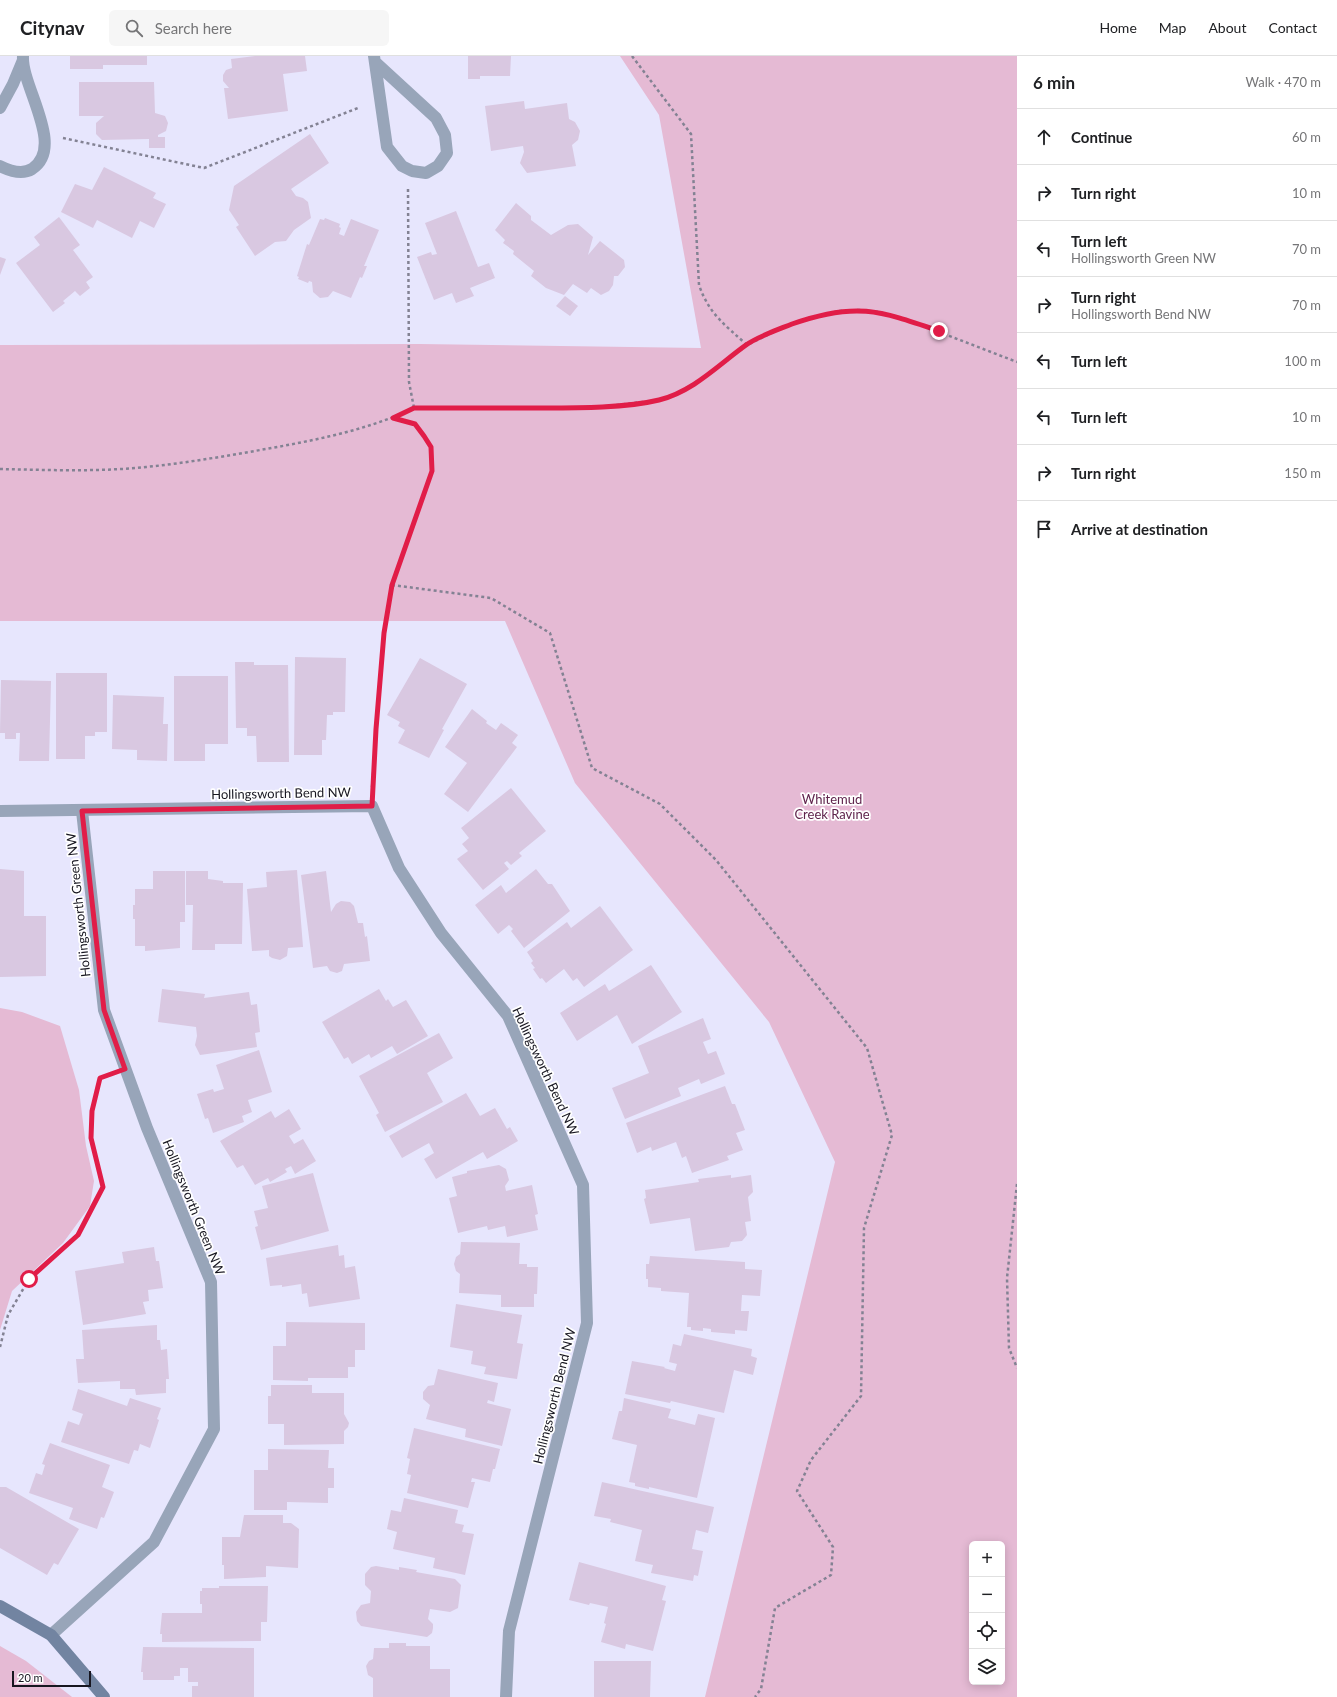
<!DOCTYPE html>
<meta charset="utf-8">
<style>
:root{--surface:#fff;--page:#f6f6f6;--text:#202124;--muted:#757577;--line:#e0e0e0}
body{margin:0;font-family:Lato,sans-serif;background:var(--page);color:var(--text)}
.controls{position:absolute;right:12px;bottom:12px;display:grid;overflow:hidden;border-radius:6px;box-shadow:0 2px 10px #0003}
.controls button{width:36px;height:36px;display:grid;place-items:center;padding:0;border:0;border-bottom:1px solid var(--line);background:var(--surface);color:var(--text);font:20px sans-serif}
.scale{position:absolute;left:12px;bottom:10px;width:79px;box-sizing:border-box;padding-left:4px;border:2px solid #171620;border-top:0;font-size:11px;line-height:14px;white-space:nowrap;color:#171620;-webkit-text-stroke:3px #fff;paint-order:stroke}
.stop{position:absolute;width:12px;height:12px;margin:-9px;border:3px solid #e11d48;border-radius:50%;background:#fff}
.stop.end{background:#e11d48;border-color:#fff;box-shadow:0 1px 4px #0008}
.list{margin:0;padding:0;list-style:none}
h2{display:flex;justify-content:space-between;align-items:center;height:52px;margin:0;padding:0 16px;font-size:17px}
h2 small{font-size:13px;font-weight:400;color:var(--muted)}
.list li{display:grid;grid-template-columns:26px 1fr auto;gap:12px;align-items:center;box-sizing:border-box;height:56px;padding:0 16px;border-top:1px solid var(--line)}
.list b{display:block;font-size:15px;white-space:nowrap}
.list p{margin:0;font-size:13px;white-space:nowrap;color:var(--muted)}
.list em{font-size:13px;font-style:normal;color:var(--muted)}
.icon{flex:none;width:22px;height:22px;fill:none;stroke:currentColor;stroke-width:2;stroke-linecap:round;stroke-linejoin:round}
.map{position:relative;flex:none;width:1017px;height:1641px;overflow:hidden}
header{display:flex;align-items:center;gap:24px;box-sizing:border-box;height:56px;padding:0 20px;background:var(--surface);border-bottom:1px solid var(--line)}
header strong{font-size:19px}
nav{display:flex;gap:22px;margin-inline-start:auto;font-size:14px}
.search{width:280px;height:36px;background:var(--page);display:flex;align-items:center;gap:10px;box-sizing:border-box;padding:0 14px;border-radius:6px;color:var(--muted);font-size:15px}
main{display:flex}
aside{flex:1;background:var(--surface)}
.map>svg:first-child{display:block}
</style>
<header>
<strong>Citynav</strong>
<div class="search"><svg class="icon" aria-label="search" viewBox="0 0 24 24"><circle cx="10" cy="10" r="6"/><path d="M15 15l6 6"/></svg>Search here</div>
<nav><a>Home</a><a>Map</a><a>About</a><a>Contact</a></nav>
</header>
<main>
<div class="map">
<svg width="1017" height="1641" viewBox="0 0 1017 1641">
<rect width="100%" height="100%" fill="#e7e6fd"/>
<g fill="#e5bad4" fill-rule="evenodd">
<path d="M620,0H1017V1641H705L835,1106L769,966L575,727L505,565H0V289L419,288L701,292L659,59ZM972,1488H1002V1626H972Z"/>
<polygon points="0,952 22,956 60,970 79,1034 86,1090 94,1125 90,1150 63,1187 12,1235 0,1274"/>
<polygon points="0,1590 26,1605 72,1641 0,1641"/>
</g>
<g fill="#d9c8e1">
<polygon points="70,0 147,0 147,9 103,9 103,13 70,13"/>
<polygon points="255,0 305,0 307,15 283,18 288,55 228,63 224,32 229,32 223,25 223,19 226,14 232,12 231,3"/>
<polygon points="468,0 511,0 510,20 480,20 480,23 468,23"/>
<polygon points="79,26 154,26 155,57 165,60 168,67 166,75 158,79 158,81 165,81 165,92 149,92 149,83 102,84 96,78 96,67 104,60 79,60"/>
<polygon points="524,45 525,53 567,47 569,63 575,66 580,75 578,84 572,89 576,110 527,117 520,107 524,96 523,90 491,95 485,50"/>
<polygon points="310,78 329,107 291,133 296,140 303,142 308,146 311,162 294,174 286,185 275,186 255,200 236,171 239,169 229,154 234,130"/>
<polygon points="104,111 156,137 153,142 166,148 154,172 140,165 132,182 97,164 93,172 61,156 75,128 92,134"/>
<polygon points="516,147 531,160 531,164 551,179 568,169 578,168 593,181 588,199 600,185 624,204 625,211 618,220 614,220 613,229 609,235 601,239 591,232 587,237 573,228 564,239 546,232 531,220 534,215 513,198 514,195 503,187 505,184 495,174"/>
<polygon points="456,155 478,211 489,207 495,222 470,232 474,240 456,247 452,237 434,244 417,201 431,196 432,199 437,198 425,167"/>
<polygon points="59,161 80,189 73,194 93,221 86,226 90,232 80,240 75,235 63,245 65,247 53,256 16,207 40,189 34,181"/>
<polygon points="325,162 340,168 339,171 341,172 339,178 344,180 351,163 379,174 364,210 367,210 362,222 360,221 351,242 333,235 328,241 320,242 313,236 312,226 309,225 308,227 298,223 299,221 297,220 307,188 309,189 320,163 324,164"/>
<polygon points="0,201 6,203 0,219"/>
<polygon points="565,240 578,250 570,260 556,250"/>
<polygon points="295,601 346,602 345,656 333,656 333,659 327,659 326,684 322,684 322,699 294,699"/>
<polygon points="420,602 467,628 442,673 444,674 429,702 398,687 405,674 398,670 400,666 387,659"/>
<polygon points="235,606 254,606 254,609 288,609 289,706 257,706 256,680 247,680 247,672 236,672"/>
<polygon points="56,617 107,617 107,676 95,676 95,680 85,680 85,703 56,703"/>
<polygon points="174,620 228,620 228,688 205,688 205,705 174,705"/>
<polygon points="1,624 51,625 49,705 19,705 20,677 16,677 16,683 5,683 5,677 0,677"/>
<polygon points="113,639 164,641 163,668 168,668 167,705 137,704 137,694 112,693"/>
<polygon points="472,653 487,665 486,667 496,674 501,667 518,679 512,687 517,691 468,756 444,738 467,707 445,691"/>
<polygon points="511,732 546,775 519,797 522,800 511,809 507,805 504,807 509,813 483,834 457,803 468,795 462,788 469,782 461,772"/>
<polygon points="0,813 24,815 24,860 46,860 46,920 0,921"/>
<polygon points="536,813 548,828 552,828 570,855 524,892 511,875 513,873 509,869 498,878 475,849 501,829 506,837"/>
<polygon points="297,814 303,891 288,892 287,900 280,904 272,902 269,900 269,894 252,895 247,833 267,831 266,816"/>
<polygon points="153,815 185,815 185,866 180,866 180,892 145,895 145,890 135,890 135,863 133,863 133,849 135,849 135,833 153,833"/>
<polygon points="186,815 208,815 208,823 223,825 223,827 243,827 242,888 215,888 215,894 192,894 193,849 186,849"/>
<polygon points="326,815 331,856 336,848 341,845 350,846 354,850 358,867 363,867 365,881 367,880 370,905 344,908 342,915 337,917 330,915 327,910 313,912 301,819"/>
<polygon points="600,850 633,894 584,931 577,922 573,925 564,913 546,927 542,922 540,923 533,913 535,912 531,907 533,905 527,896 567,866 571,872"/>
<polygon points="651,909 682,956 632,988 617,959 577,985 560,957 605,928 609,935"/>
<polygon points="162,933 205,938 204,942 249,936 251,949 257,948 260,976 255,977 257,991 200,999 195,989 197,980 196,971 158,966"/>
<polygon points="379,933 386,945 388,943 393,951 406,944 428,980 397,998 392,990 371,1002 369,998 352,1008 348,1001 344,1003 322,966"/>
<polygon points="703,962 711,983 703,986 708,998 716,995 725,1018 701,1028 699,1023 678,1032 681,1040 625,1063 612,1032 649,1017 638,990"/>
<polygon points="439,977 453,1002 427,1017 443,1046 385,1076 376,1059 379,1057 359,1020"/>
<polygon points="259,994 272,1036 248,1044 252,1056 242,1060 244,1066 213,1077 208,1062 205,1063 197,1038 213,1033 214,1036 224,1033 216,1009"/>
<polygon points="725,1030 732,1048 735,1048 745,1074 736,1077 743,1094 727,1100 729,1104 692,1117 686,1100 682,1102 676,1086 652,1095 651,1091 637,1097 626,1067"/>
<polygon points="466,1037 480,1060 495,1052 507,1073 510,1071 518,1085 487,1103 483,1096 436,1123 424,1103 434,1097 429,1087 402,1102 389,1080"/>
<polygon points="289,1053 301,1073 289,1080 294,1088 303,1083 316,1105 295,1118 291,1110 285,1113 287,1116 270,1126 268,1122 255,1129 243,1109 237,1112 220,1085 271,1055 275,1062"/>
<polygon points="499,1109 506,1113 509,1124 505,1130 506,1135 532,1129 538,1158 535,1159 538,1174 507,1181 505,1170 488,1174 487,1170 458,1177 449,1142 457,1140 452,1121 467,1117 467,1115"/>
<polygon points="313,1117 329,1175 261,1194 255,1171 258,1170 254,1155 268,1152 262,1130"/>
<polygon points="731,1119 731,1122 751,1119 753,1136 748,1141 751,1165 745,1166 747,1179 742,1185 731,1186 729,1191 695,1195 690,1162 650,1168 644,1143 646,1142 645,1134 699,1126 698,1123"/>
<polygon points="461,1186 520,1187 519,1208 527,1208 527,1211 538,1211 537,1238 534,1238 534,1251 501,1251 501,1239 459,1237 460,1218 456,1215 454,1208 456,1201 460,1198"/>
<polygon points="338,1189 339,1200 344,1199 345,1212 355,1210 360,1243 309,1251 307,1237 302,1238 301,1228 282,1231 282,1229 270,1230 266,1202"/>
<polygon points="154,1191 156,1205 159,1205 163,1232 148,1234 149,1245 143,1246 146,1258 83,1269 75,1215 124,1207 122,1196"/>
<polygon points="650,1200 745,1206 745,1213 762,1214 760,1240 742,1239 741,1255 749,1255 747,1275 735,1274 735,1278 711,1276 711,1273 703,1272 703,1275 691,1274 691,1271 687,1271 689,1237 661,1235 661,1232 648,1231 648,1223 646,1223 646,1208 649,1208"/>
<polygon points="456,1248 522,1259 517,1287 523,1288 517,1323 484,1318 486,1311 471,1308 473,1295 450,1291"/>
<polygon points="286,1266 365,1267 365,1294 355,1294 355,1311 348,1311 348,1322 308,1322 308,1325 273,1324 273,1290 286,1290"/>
<polygon points="157,1269 157,1284 160,1284 161,1294 167,1293 169,1323 166,1323 166,1337 136,1339 135,1333 120,1333 120,1325 78,1327 76,1303 84,1303 82,1274"/>
<polygon points="684,1278 752,1293 751,1300 757,1302 753,1319 734,1314 724,1357 671,1345 670,1347 625,1338 632,1305 665,1311 664,1312 675,1315 677,1308 669,1306 673,1288 681,1290"/>
<polygon points="438,1313 498,1327 494,1346 488,1344 487,1347 511,1353 502,1390 465,1381 466,1373 426,1363 430,1349 423,1343 423,1336 428,1330 434,1329"/>
<polygon points="271,1329 312,1329 312,1337 344,1337 344,1358 349,1367 348,1371 344,1375 344,1388 284,1389 284,1368 268,1368 268,1340 271,1340"/>
<polygon points="78,1333 127,1350 130,1342 161,1352 157,1363 159,1364 150,1392 140,1388 138,1395 134,1394 129,1408 61,1386 68,1365 79,1369 83,1358 72,1354"/>
<polygon points="624,1342 671,1353 668,1362 695,1369 698,1358 715,1362 697,1442 649,1431 649,1433 635,1430 635,1427 629,1426 637,1389 612,1383 619,1355 622,1355"/>
<polygon points="414,1372 500,1393 495,1413 493,1413 490,1426 472,1422 471,1426 475,1426 468,1452 407,1437 411,1419 407,1418 410,1403 407,1402"/>
<polygon points="50,1387 110,1409 102,1431 114,1436 104,1462 101,1461 97,1473 69,1463 73,1452 29,1437 36,1417 42,1419 45,1409 42,1408"/>
<polygon points="268,1393 329,1394 328,1412 334,1412 334,1432 328,1432 328,1447 287,1446 287,1454 254,1454 254,1414 268,1414"/>
<polygon points="602,1426 714,1451 708,1477 696,1474 692,1493 703,1495 698,1520 694,1519 693,1525 651,1517 653,1509 635,1505 642,1474 610,1466 611,1463 594,1460"/>
<polygon points="0,1431 6,1431 79,1473 58,1509 54,1507 47,1519 0,1492"/>
<polygon points="404,1442 458,1454 455,1467 464,1469 462,1476 474,1478 465,1519 433,1512 435,1502 393,1493 397,1476 387,1473 391,1454 401,1456"/>
<polygon points="244,1459 283,1459 283,1467 291,1467 299,1473 298,1512 266,1510 266,1521 224,1523 224,1509 222,1509 222,1481 240,1481"/>
<polygon points="579,1506 666,1530 662,1544 666,1545 653,1595 626,1588 625,1593 601,1586 606,1568 604,1567 608,1551 590,1547 589,1549 569,1544"/>
<polygon points="376,1510 399,1514 399,1511 417,1514 416,1516 455,1523 461,1529 458,1552 450,1556 430,1553 428,1563 433,1568 433,1572 432,1577 427,1581 361,1570 357,1565 356,1556 361,1549 370,1547 371,1535 365,1529 365,1518 371,1511"/>
<polygon points="219,1530 268,1530 267,1566 261,1566 261,1585 162,1586 162,1578 160,1578 162,1557 202,1557 202,1548 200,1548 200,1535 202,1535 202,1532 219,1532"/>
<polygon points="389,1587 406,1587 406,1590 430,1590 430,1613 450,1613 450,1641 373,1641 373,1622 368,1619 366,1610 369,1605 373,1603 374,1592 389,1592"/>
<polygon points="143,1591 254,1592 254,1641 192,1641 192,1630 198,1630 198,1626 188,1626 188,1612 180,1612 180,1620 174,1620 174,1624 143,1624 143,1616 141,1616"/>
<polygon points="594,1605 651,1605 650,1641 594,1641"/>
</g>
<g fill="none" stroke-linecap="round" stroke-linejoin="round">
<g stroke="#838293" stroke-width="2.5" stroke-dasharray="3 3" stroke-linecap="butt">
<path d="M632,0L691,78L699,229C709,258 725,269 747,289"/>
<polyline points="63,82 204,112 358,52"/>
<polyline points="408,133 409,326 414,352"/>
<path d="M0,413C48,414 98,416 146,411C186,407 226,400 266,393C316,384 368,374 414,352H566L609,350L659,344L678,337L711,317L747,289L784,271L811,262L839,255L859,254L879,256L908,264L1017,306"/>
<polyline points="392,529 491,542 550,577 592,712 660,748 716,804 867,992 892,1079 864,1172 861,1340 811,1404 797,1435 833,1491 831,1519 775,1552 761,1633 755,1641"/>
<polyline points="372,731 384,577 392,529 432,415 431,391 424,380 415,368 393,362"/>
<polyline points="1017,1128 1007,1222 1009,1292 1017,1312"/>
<polyline points="0,1291 8,1259 29,1223 78,1179 103,1131 91,1082 92,1055 100,1022 106,1019"/>
</g>
<g stroke="#98a5b9" stroke-width="12">
<polyline points="374,0 387,91 402,110 412,115 426,117 438,110 447,97 445,79 436,62 375,6"/>
<polyline points="0,52 13,28 23,4"/>
<path d="M0,110C10,115 22,119 32,113C66,91 21,30 23,0"/>
<polyline points="0,755 372,750 399,812 441,877 508,960 583,1129 587,1267 509,1575 506,1641"/>
<polyline points="51,1579 154,1486 214,1373 211,1226 147,1072 104,954 82,755"/>
</g>
<polyline stroke="#7284a1" stroke-width="12" points="0,1550 51,1579 104,1641"/>
</g>
<g fill="none" stroke-linecap="round" stroke-linejoin="round">
<path stroke="#e11d48" stroke-width="5" d="M29,1223L78,1179L103,1131L91,1082L92,1055L100,1022L125,1013L104,954L82,755L372,750L376,673L384,577L392,529L432,415L431,391L424,380L415,368L393,362L414,352C458,352 501,352 544,352C579,352 626,352 659,344C694,335 718,309 746,289C759,280 777,274 792,268C855,246 878,254 939,275"/>
</g>
<g text-anchor="middle" dominant-baseline="central" stroke-width="3.5" stroke-linejoin="round" paint-order="stroke">
<g font-size="13" fill="#171620" stroke="#fff">
<text transform="translate(281 737) rotate(-1)">Hollingsworth Bend NW</text>
<text transform="translate(78 849) rotate(-96)">Hollingsworth Green NW</text>
<text transform="translate(546 1015) rotate(65)">Hollingsworth Bend NW</text>
<text transform="translate(194 1151) rotate(68)">Hollingsworth Green NW</text>
<text transform="translate(554 1340) rotate(-76)">Hollingsworth Bend NW</text>
</g>
<g font-size="13" fill="#5f234c" stroke="#fff">
<text x="832" y="743">Whitemud<tspan x="832" dy="15">Creek Ravine</tspan></text>
</g>
</g>
</svg>
<div class="controls">
<button>+</button>
<button>−</button>
<button><svg class="icon" aria-label="locate" viewBox="0 0 24 24"><circle cx="12" cy="12" r="6"/><path d="M12 2v4M12 18v4M2 12h4M18 12h4"/></svg></button>
<button><svg class="icon" aria-label="layers" viewBox="0 0 24 24"><path d="M12 4l9 5-9 5-9-5zM3 14l9 5 9-5"/></svg></button>
</div>
<div class="scale">20 m</div>
<div class="stop" style="left:29px;top:1223px"></div>
<div class="stop end" style="left:939px;top:275px"></div>
</div>
<aside>
<h2>6 min<small>Walk · 470 m</small></h2>
<ul class="list">
<li><svg class="icon" aria-label="ahead" viewBox="0 0 24 24"><path d="M12 20V5M6 11l6-6 6 6"/></svg><div><b>Continue</b></div><em>60 m</em></li>
<li><svg class="icon" aria-label="right" viewBox="0 0 24 24"><path d="M7 20v-9h11M14 6l5 5-5 5"/></svg><div><b>Turn right</b></div><em>10 m</em></li>
<li><svg class="icon" aria-label="left" viewBox="0 0 24 24"><path d="M17 20v-9H6M10 6l-5 5 5 5"/></svg><div><b>Turn left</b><p>Hollingsworth Green NW</p></div><em>70 m</em></li>
<li><svg class="icon" aria-label="right" viewBox="0 0 24 24"><path d="M7 20v-9h11M14 6l5 5-5 5"/></svg><div><b>Turn right</b><p>Hollingsworth Bend NW</p></div><em>70 m</em></li>
<li><svg class="icon" aria-label="left" viewBox="0 0 24 24"><path d="M17 20v-9H6M10 6l-5 5 5 5"/></svg><div><b>Turn left</b></div><em>100 m</em></li>
<li><svg class="icon" aria-label="left" viewBox="0 0 24 24"><path d="M17 20v-9H6M10 6l-5 5 5 5"/></svg><div><b>Turn left</b></div><em>10 m</em></li>
<li><svg class="icon" aria-label="right" viewBox="0 0 24 24"><path d="M7 20v-9h11M14 6l5 5-5 5"/></svg><div><b>Turn right</b></div><em>150 m</em></li>
<li><svg class="icon" aria-label="arrive" viewBox="0 0 24 24"><path d="M6 21V4h12l-3 4 3 4H6"/></svg><div><b>Arrive at destination</b></div></li>
</ul>
</aside>
</main>
